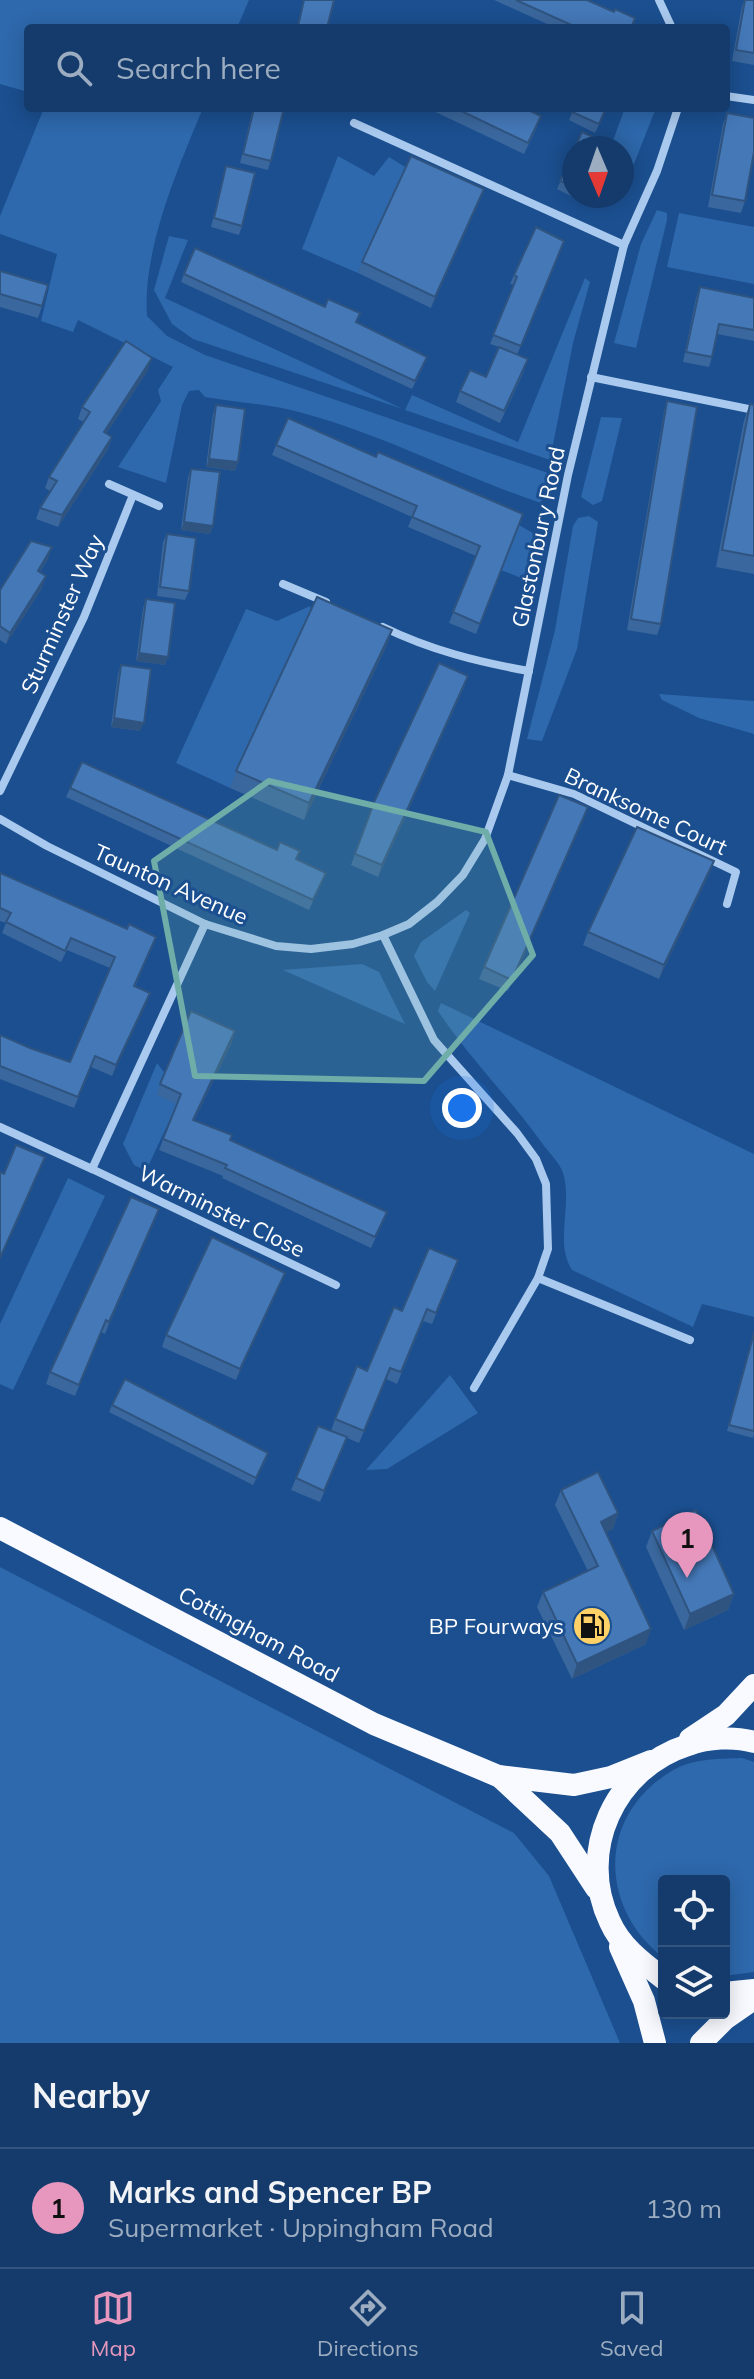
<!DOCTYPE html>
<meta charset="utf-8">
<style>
:root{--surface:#143b6b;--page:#214673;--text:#f1f3f6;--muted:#9dadc1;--line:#33557e;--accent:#e797bd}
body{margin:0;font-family:Mulish,sans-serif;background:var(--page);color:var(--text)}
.controls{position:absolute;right:24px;bottom:24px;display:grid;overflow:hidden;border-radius:8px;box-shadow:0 4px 20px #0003}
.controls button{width:72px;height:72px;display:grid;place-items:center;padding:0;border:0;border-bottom:2px solid var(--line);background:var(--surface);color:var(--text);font:40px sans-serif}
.compass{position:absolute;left:562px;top:136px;width:72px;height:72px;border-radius:50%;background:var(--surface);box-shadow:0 4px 20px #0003;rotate:178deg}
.you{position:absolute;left:462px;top:1108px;width:28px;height:28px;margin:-20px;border:6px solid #fff;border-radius:50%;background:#1a73e8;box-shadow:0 0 0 12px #1a73e833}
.badge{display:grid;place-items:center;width:52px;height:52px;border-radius:50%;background:var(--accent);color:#111;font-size:26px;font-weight:700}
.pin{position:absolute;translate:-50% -66px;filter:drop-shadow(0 2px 4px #0008)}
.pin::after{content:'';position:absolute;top:42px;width:28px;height:24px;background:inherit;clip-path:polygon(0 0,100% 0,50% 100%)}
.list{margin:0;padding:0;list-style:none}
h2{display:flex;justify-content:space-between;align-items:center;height:104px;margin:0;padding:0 32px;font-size:34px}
h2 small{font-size:26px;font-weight:400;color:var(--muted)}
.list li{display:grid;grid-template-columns:52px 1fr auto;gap:24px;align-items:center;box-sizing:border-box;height:120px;padding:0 32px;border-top:2px solid var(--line)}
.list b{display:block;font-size:30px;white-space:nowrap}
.list p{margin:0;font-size:26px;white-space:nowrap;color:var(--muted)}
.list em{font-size:26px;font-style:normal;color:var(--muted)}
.icon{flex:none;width:44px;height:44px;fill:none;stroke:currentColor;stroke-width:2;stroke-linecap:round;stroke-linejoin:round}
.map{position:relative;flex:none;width:754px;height:2043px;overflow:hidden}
.search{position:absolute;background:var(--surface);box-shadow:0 4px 20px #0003;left:24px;right:24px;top:24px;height:88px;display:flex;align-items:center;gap:20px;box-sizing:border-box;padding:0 28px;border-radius:8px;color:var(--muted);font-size:30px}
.sheet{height:224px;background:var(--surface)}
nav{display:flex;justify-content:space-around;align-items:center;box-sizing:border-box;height:112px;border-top:2px solid var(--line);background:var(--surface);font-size:22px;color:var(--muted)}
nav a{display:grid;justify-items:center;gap:4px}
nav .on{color:var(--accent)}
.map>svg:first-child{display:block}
</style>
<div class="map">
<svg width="754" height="2043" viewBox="0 0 754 2043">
<rect width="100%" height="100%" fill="#1b4f8f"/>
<g fill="#2e69ad">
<polygon points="0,0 249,0 237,28 28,28 28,92 0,84"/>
<path d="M44,108H203C178,168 142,251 147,316L167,336L205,355L548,473L541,503C457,475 377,431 291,410C264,404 233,402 205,397L199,390L189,391L182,405L166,483L118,467L161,401L158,390L173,367L78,320L73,332L41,321L57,254L0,234V216Z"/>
<polygon points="625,108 656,108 622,194 625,149 612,143"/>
<polygon points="338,156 374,176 389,157 407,168 358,273 302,249"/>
<polygon points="657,210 667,213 667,220 636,348 614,343 641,244"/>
<polygon points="679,213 754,227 754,284 667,267"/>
<polygon points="169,236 188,240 165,298 403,409 193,339 172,324 154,290"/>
<polygon points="585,278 590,282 573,343 550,460 405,410 412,395 518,442"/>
<polygon points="601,417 622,418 602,501 593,505 581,497"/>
<polygon points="589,516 598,522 577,649 542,741 527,739 555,630 573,526 578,518"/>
<polygon points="519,525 536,535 526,580 501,570"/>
<polygon points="310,606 311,614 230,788 176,763 246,609 277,621"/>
<polygon points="659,694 754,701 754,734 699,718 662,700"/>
<polygon points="466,910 470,913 435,991 427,982 414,956 421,942"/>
<polygon points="362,964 379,972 405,1024 283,970"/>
<path d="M441,1003L754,1154V1317L702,1304L693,1327L572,1270C554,1242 573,1205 563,1173C560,1163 548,1152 542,1143C509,1097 469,1058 438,1011Z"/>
<polygon points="157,1063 166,1075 177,1104 146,1171 134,1165 123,1144"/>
<polygon points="68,1178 105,1196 13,1390 0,1384 0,1324"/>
<polygon points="450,1375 478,1413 387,1469 366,1470"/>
<polygon points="0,1567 514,1833 549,1876 620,2043 0,2043"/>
<path d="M742,1758L754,1762V1972L724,1976V1881H664V1958C599,1908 597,1817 670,1772C692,1758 718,1759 742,1758Z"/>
</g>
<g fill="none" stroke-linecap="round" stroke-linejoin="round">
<g stroke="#a9c9ee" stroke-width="8">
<polyline points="659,0 672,28"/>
<polyline points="726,96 754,100"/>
<polyline points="354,123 624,245"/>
<polyline points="591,377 754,410"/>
<polyline points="109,484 159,506"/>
<polyline points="283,584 326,602"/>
<path d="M383,627C430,650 478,662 529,671"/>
<polyline points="508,775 574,794 736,872 727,904"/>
<polyline points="0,791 84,617 133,495"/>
<polyline points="0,819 47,846 205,924 276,946 311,949 353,944 383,935 409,924 437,902 463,875 485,839 508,775 568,475 624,245 657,171 678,108"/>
<polyline points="383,935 434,1040 517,1133 536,1159 546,1184 548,1249 538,1278 474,1388"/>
<polyline points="0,1127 92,1169 205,924"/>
<polyline points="92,1169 336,1285"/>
<polyline points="538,1278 690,1340"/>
</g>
<g stroke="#f8faff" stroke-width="22">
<polyline points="0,1528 374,1724 498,1776 574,1785 611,1777 651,1761"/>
<polyline points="690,1739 726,1715 754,1685"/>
<polyline points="499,1776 560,1833 596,1888"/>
<polyline points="620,1947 644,2001 655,2043"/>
<path d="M664,1979C643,1963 621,1947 610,1922C576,1851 615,1768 688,1745C708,1738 733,1736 754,1742"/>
<polyline points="724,1993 754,1990"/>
<polyline points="701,2043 725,2019 754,1999"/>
</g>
</g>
<g fill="#3a679d">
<polygon points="494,0 587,0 631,28 556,28"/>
<polygon points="745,0 754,0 754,65 732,61 742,6"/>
<polygon points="253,108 284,108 268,170 240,163"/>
<polygon points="427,108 524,108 537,127 524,154"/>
<polygon points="574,108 607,108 595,133 569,120"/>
<polygon points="727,113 745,201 741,213 708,207 723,124"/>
<polygon points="574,150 574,196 586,196 583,202 557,189"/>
<polygon points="226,166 242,226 239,235 211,227"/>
<polygon points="480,200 431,308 358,273 362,262"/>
<polygon points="564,241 517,355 524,371 500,423 456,402 460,391 486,377 499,347 490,344 514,285 510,284 514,275"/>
<polygon points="0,271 42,306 38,318 0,307"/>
<polygon points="184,274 357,323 424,365 412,389 181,282"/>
<polygon points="700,287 754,298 754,341 717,334 712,357 709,367 683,362 696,298"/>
<polygon points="148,370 106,434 112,437 108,449 58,527 36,519 40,508 50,491 45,488 49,477 84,422 78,419 82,407"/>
<polygon points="667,401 661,624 657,635 627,630 664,412"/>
<polygon points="750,404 754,405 754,574 716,567 744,420"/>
<polygon points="216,405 238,462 235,471 206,467 213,414"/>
<polygon points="276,445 376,457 523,514 476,634 449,623 476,556 408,527 412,517 272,455"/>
<polygon points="191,469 213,526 210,534 181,530 188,477"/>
<polygon points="167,534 189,591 185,600 157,596 163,542"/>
<polygon points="48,559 40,572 42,588 6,644 0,640 0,590"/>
<polygon points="146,599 168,657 165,665 136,661 143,608"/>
<polygon points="392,630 386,647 304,820 230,788 236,771"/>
<polygon points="121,665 140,731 111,727 118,674"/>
<polygon points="464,687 378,877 351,865 375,800"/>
<polygon points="70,788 277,850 326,873 309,910 66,797"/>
<polygon points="588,807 508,991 479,979 484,967"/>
<polygon points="714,861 709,874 659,979 583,945 588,932"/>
<polygon points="0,873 127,929 156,937 135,987 150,993 112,1076 91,1067 74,1108 0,1079 0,1035 30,1048 70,1062 110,968 67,950 61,962 2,933 6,923 0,921"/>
<polygon points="232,1042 194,1121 383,1222 371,1248 222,1178 223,1176 159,1150 177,1104 157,1095 160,1084"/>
<polygon points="159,1209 105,1334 101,1332 75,1396 46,1384 50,1372"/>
<polygon points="454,1271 432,1324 423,1321 397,1384 386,1379 359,1443 347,1438 320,1502 291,1490 296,1478 331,1431 335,1419 367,1371 402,1311"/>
<polygon points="280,1285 236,1380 162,1347 166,1335"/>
<polygon points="754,1331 754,1434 753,1438 727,1431"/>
<polygon points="112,1405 266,1460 253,1485 109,1412"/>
<polygon points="561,1490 618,1513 613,1529 605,1532 646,1644 572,1679 537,1607 543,1592 588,1571 555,1505"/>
<polygon points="652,1531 734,1594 728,1610 684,1630 646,1547"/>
</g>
<g fill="#305480">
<polygon points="484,189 480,200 431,308 435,297"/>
<polygon points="152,358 148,370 100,443 104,432"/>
<polygon points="112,437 108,449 58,527 62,515"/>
<polygon points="209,459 238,462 235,471 206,467"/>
<polygon points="184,522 213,526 210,534 181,530"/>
<polygon points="52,547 48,559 33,582 38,571"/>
<polygon points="46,576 42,588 6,644 10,633"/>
<polygon points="392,630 386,647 304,820 309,803"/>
<polygon points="139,653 168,657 165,665 136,661"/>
<polygon points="468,676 464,687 378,877 382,865"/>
<polygon points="114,718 144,723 140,731 111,727"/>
<polygon points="588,807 584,819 508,991 512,980"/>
<polygon points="714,861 709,874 659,979 664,965"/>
<polygon points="150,993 146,1005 112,1076 116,1065"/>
<polygon points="235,1031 232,1042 189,1131 193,1120"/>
<polygon points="45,1157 40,1169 0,1260 0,1258"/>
<polygon points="159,1209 155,1220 105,1334 109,1322"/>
<polygon points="285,1273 280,1285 236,1380 240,1369"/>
<polygon points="618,1513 613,1529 595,1538 601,1522"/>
<polygon points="734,1594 728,1610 684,1630 690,1614"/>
<polygon points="651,1629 646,1644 572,1679 577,1664"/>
</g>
<g fill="#4478b7" stroke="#305480" stroke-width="2">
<polygon points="304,0 334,0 327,28 305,28 298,26"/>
<polygon points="516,0 587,0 614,12 615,9 635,18 631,28 578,28"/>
<polygon points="745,0 754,0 754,53 736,50"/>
<polygon points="254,108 284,108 271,161 243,154"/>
<polygon points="455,108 524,108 541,116 528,143"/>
<polygon points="574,108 606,108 599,124 572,112"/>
<polygon points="727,113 754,118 754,152 745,201 712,195"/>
<polygon points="582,132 609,144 607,148 575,148"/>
<polygon points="574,150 574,187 560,181"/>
<polygon points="411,156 484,189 435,297 362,262"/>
<polygon points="226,166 255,173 242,226 214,218"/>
<polygon points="536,227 564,241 521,346 493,335 517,277 514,275"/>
<polygon points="195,248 325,307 328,299 360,313 356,322 427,357 415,381 184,274"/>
<polygon points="0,271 48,285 42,306 0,294"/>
<polygon points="700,287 754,298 754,330 719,324 712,357 686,352"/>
<polygon points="126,341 152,358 104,432 112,437 62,515 40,508 57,481 49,477 90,412 82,407"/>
<polygon points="499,347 528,359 504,411 460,391 470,370 486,377"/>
<polygon points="667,401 697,407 661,624 631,619"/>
<polygon points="750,404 754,405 754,556 722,550"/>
<polygon points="216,405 245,409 238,462 209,459"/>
<polygon points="288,418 376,457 378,452 523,514 480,624 453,612 480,546 412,517 417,506 276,445"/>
<polygon points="191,469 220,472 213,526 184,522"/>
<polygon points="167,534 196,538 189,591 160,587"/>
<polygon points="31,541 52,547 38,571 46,576 10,633 0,626 0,590"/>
<polygon points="317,597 392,630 309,803 236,771"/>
<polygon points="146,599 175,603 168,657 139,653"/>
<polygon points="439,663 468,676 382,865 355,854 375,800"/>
<polygon points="121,665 151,669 144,723 114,718"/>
<polygon points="82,762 277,850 280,842 300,851 296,859 326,873 313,900 70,788"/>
<polygon points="559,795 588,807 512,980 484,967"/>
<polygon points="637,827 714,861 664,965 588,932"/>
<polygon points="0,873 127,929 129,924 156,937 134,986 150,993 116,1065 95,1056 78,1097 0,1066 0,1035 30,1048 70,1062 115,957 71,938 65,951 6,922 11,913 0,908"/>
<polygon points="191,1011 235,1031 193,1120 232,1135 230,1140 387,1212 375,1237 225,1168 227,1165 163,1139 181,1094 160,1084"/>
<polygon points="16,1145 45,1157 0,1258 0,1172 4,1174"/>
<polygon points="131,1197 159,1209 109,1322 106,1320 79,1385 50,1372"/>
<polygon points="212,1237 285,1273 240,1369 166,1335"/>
<polygon points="429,1248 458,1260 436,1313 427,1309 401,1372 390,1368 364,1431 335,1419 357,1366 367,1371 394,1307 402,1311"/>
<polygon points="754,1333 754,1431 729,1425"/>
<polygon points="125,1379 268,1453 256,1478 112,1405"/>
<polygon points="318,1426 347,1437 324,1491 296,1478"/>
<polygon points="598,1472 618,1513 601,1522 651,1629 577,1664 543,1592 598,1566 561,1490"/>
<polygon points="696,1510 734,1594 690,1614 652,1531"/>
</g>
<path fill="#6fada8" fill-opacity="0.2" stroke="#6fada8" stroke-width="6" stroke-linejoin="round" d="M269,781L486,832L533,955L424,1081L195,1076L154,861Z"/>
<defs>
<symbol id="fuel-disc" viewBox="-11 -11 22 22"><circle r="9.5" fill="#ffd166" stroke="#1b4f8f"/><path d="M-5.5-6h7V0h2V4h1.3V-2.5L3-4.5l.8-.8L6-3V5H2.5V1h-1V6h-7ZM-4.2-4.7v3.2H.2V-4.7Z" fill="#111"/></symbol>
</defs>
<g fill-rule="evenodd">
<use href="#fuel-disc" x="570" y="1604" width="44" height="44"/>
</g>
<g text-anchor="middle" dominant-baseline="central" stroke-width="6" stroke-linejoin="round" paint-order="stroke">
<g font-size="22" fill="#fff" stroke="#1b4f8f">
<text transform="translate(538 537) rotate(-78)">Glastonbury Road</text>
<text transform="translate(62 614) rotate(-66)">Sturminster Way</text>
<text transform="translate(646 811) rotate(25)">Branksome Court</text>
<text transform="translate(171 884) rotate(24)">Taunton Avenue</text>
<text transform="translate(222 1211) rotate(26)">Warminster Close</text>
<text transform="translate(259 1634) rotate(28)">Cottingham Road</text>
</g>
<g font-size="22" fill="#fff" stroke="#1b4f8f" text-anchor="end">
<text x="564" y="1626">BP Fourways</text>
</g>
</g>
</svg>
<div class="controls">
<button><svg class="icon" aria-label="locate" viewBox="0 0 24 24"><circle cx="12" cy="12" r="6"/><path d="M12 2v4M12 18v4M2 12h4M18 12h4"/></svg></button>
<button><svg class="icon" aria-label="layers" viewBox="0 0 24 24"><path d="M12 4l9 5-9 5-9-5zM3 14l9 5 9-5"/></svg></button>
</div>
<svg class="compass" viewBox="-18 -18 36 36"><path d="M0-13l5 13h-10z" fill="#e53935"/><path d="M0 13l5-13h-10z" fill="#9dadc1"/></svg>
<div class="you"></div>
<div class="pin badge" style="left:687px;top:1578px">1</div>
<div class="search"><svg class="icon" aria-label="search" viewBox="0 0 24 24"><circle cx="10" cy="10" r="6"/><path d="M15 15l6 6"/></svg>Search here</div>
</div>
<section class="sheet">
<h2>Nearby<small></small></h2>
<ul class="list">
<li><span class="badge">1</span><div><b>Marks and Spencer BP</b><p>Supermarket · Uppingham Road</p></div><em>130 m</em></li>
</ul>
</section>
<nav>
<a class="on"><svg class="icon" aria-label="map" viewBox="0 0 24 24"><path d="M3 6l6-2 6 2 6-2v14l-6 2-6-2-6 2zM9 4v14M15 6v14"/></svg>Map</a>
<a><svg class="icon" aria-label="directions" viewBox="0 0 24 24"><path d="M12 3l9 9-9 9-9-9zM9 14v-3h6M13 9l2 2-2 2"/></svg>Directions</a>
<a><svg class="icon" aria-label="saved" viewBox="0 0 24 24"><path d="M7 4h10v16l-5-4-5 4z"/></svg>Saved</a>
</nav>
